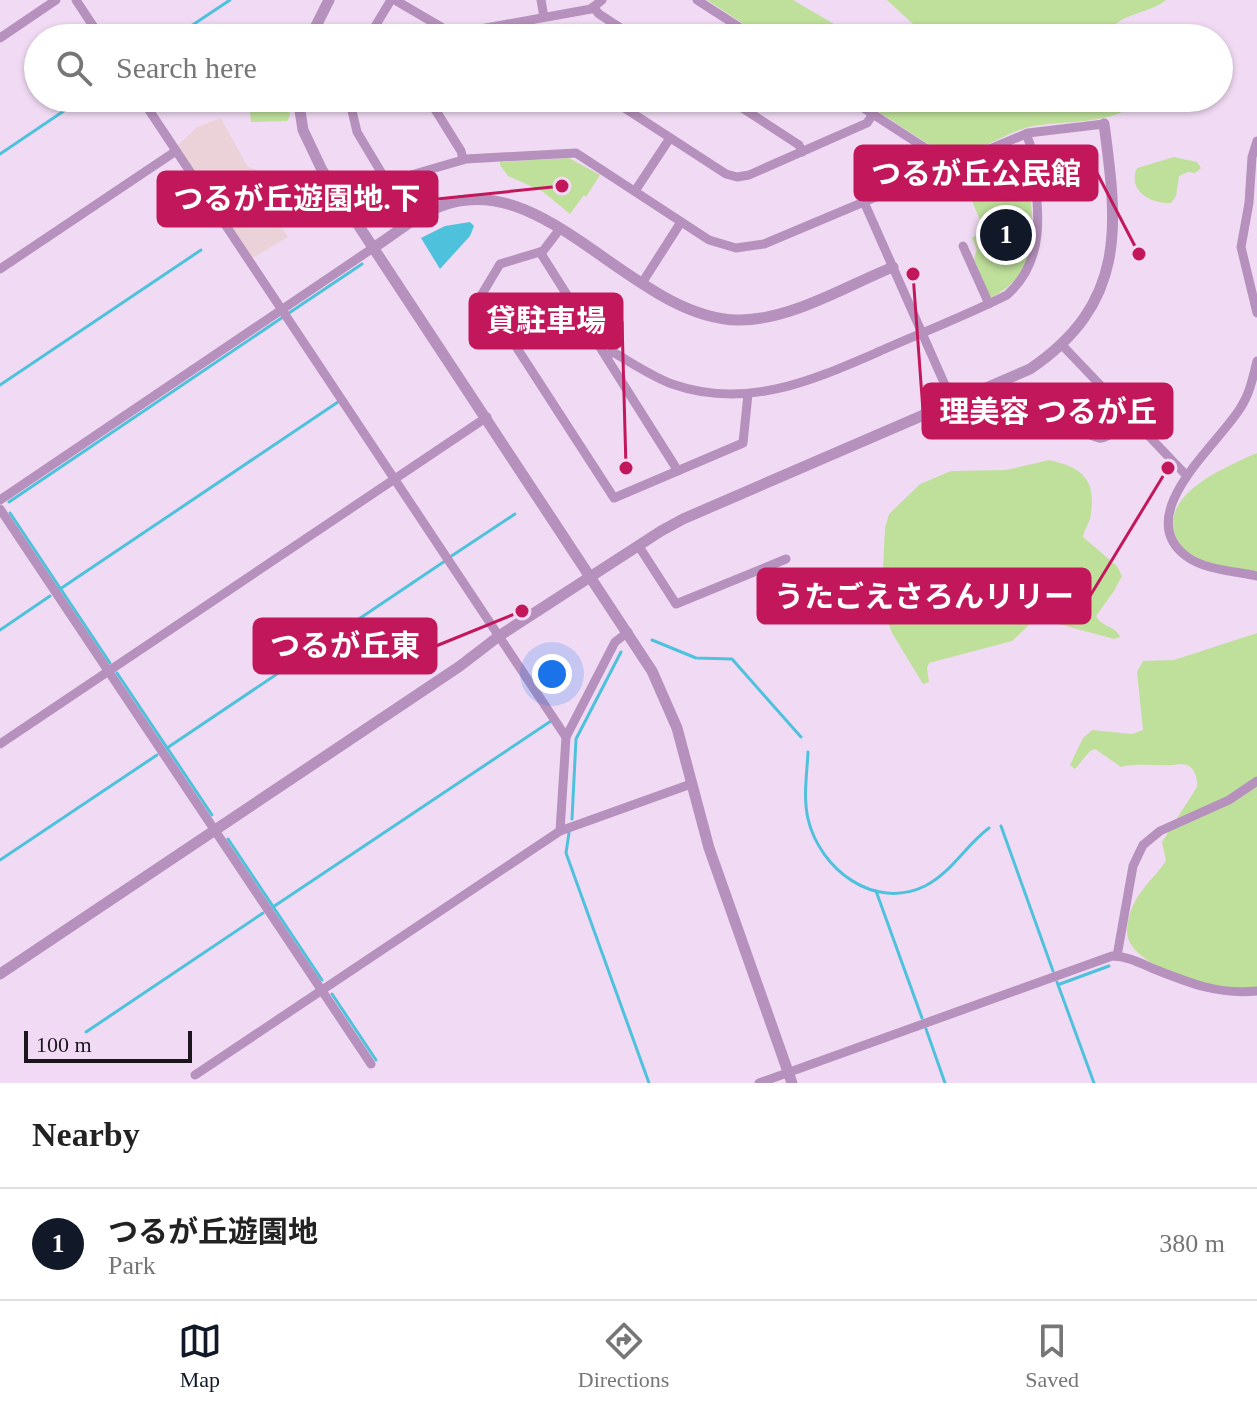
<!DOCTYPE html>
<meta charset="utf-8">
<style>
:root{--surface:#fff;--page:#f6f6f6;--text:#222;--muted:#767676;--line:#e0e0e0;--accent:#111827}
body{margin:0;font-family:"Times New Roman","Noto Sans JP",serif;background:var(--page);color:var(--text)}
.scale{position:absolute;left:24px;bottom:20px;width:168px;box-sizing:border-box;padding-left:8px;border:4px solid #1d151e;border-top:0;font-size:22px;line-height:28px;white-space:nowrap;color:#1d151e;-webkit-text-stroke:6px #f1dbf4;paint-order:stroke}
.you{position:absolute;left:552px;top:674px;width:28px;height:28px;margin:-20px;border:6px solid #fff;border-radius:50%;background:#1a73e8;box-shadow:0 0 0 12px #1a73e833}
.badge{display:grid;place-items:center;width:52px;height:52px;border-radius:50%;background:var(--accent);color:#fff;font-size:26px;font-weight:700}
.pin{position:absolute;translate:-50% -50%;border:4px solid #fff;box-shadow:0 2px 8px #0006}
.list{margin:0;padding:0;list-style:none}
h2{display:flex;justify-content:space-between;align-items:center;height:104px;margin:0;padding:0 32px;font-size:34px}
h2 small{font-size:26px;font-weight:400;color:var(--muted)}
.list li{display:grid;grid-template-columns:52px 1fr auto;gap:24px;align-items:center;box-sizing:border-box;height:112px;padding:0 32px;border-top:2px solid var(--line)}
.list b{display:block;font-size:30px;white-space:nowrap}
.list p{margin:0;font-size:26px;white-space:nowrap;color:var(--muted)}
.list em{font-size:26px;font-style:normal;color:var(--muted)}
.icon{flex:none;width:44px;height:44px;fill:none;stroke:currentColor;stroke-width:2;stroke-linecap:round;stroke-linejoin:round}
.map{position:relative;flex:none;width:1257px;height:1083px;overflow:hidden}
.search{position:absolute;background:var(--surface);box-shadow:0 2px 6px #0004;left:24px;right:24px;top:24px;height:88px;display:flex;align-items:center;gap:20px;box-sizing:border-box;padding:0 28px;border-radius:44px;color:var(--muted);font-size:30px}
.sheet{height:216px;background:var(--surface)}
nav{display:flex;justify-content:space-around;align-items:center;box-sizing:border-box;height:112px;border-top:2px solid var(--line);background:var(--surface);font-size:22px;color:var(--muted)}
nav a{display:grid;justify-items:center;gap:4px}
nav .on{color:var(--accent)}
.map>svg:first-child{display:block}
</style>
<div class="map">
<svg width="1257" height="1083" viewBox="0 0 1257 1083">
<rect width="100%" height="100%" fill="#f1dbf4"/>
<polygon fill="#ebd2d9" points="221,118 247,166 271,176 278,180 282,190 267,206 288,237 251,259 177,146 197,127"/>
<g fill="#bfe09b">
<polygon points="707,0 793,0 858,38 765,38"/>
<path d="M887,0H1166C1150,14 1112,14 1106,38H928Z"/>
<polygon points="280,98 287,98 290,116 287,121 251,122 250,112 269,107"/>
<path d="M857,98H1140C1122,126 1058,120 1029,127C1005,132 963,163 942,153Z"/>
<path d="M1174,157L1197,162L1201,168L1195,173L1188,172L1179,176L1176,196L1171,203C1151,204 1127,191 1137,168Z"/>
<polygon points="569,158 600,175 586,197 584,195 570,214 542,191 508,176 500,165 500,162"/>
<path d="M1027,171C1033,220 1044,272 990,298L974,259L977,249L972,238L985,231L971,199Z"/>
<path d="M1257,453V572C1236,568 1211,566 1192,555C1184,551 1176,540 1174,531C1165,491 1228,466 1257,453Z"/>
<path d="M1049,460C1085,468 1097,481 1090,519C1088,525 1084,530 1083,537L1117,566L1122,576L1114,591L1096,616C1100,626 1116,626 1120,637L1114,639L1040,619L1029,625L1012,641L929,663L927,668L929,682L923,684L892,633L884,612L882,591L885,528L889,514L920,484L951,471L1006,470Z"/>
<path d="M1257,633V987C1247,988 1236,989 1226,988C1199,985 1124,963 1127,929C1131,895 1148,886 1166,861L1162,842L1197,787C1198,780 1195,768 1187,765C1184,764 1177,764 1174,765C1156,766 1137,763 1121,767L1095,749L1090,751L1075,769L1070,765L1083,738L1092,730L1132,734L1143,730L1137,672L1143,661L1174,660Z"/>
</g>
<polygon fill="#4ec2dc" points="470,222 474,226 470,236 440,269 421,238 445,226"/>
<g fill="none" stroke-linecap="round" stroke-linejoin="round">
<g stroke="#4ec2dc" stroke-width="3">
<polyline points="173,38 230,0"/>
<polyline points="0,154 83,98"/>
<polyline points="289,313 362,264"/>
<polyline points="0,385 201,250"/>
<polyline points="9,502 283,317"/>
<polyline points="10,513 110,663"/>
<polyline points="450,557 515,514"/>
<polyline points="60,589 338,402"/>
<polyline points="0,630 50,596"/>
<polyline points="652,640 696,658 732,659 801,737"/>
<polyline points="117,673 212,815"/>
<polyline points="167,748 445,561"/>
<path d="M808,752C807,774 803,797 808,819C820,869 874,911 925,886C952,872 965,846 989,828"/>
<polyline points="572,819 576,739 621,652"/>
<polyline points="1001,826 1053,971"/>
<polyline points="569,833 566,853 649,1083"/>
<polyline points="228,839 322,980"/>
<polyline points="0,860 157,755"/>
<polyline points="876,891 922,1018"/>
<polyline points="273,907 551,721"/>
<polyline points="1057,982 1094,1083"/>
<polyline points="1060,984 1109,966"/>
<polyline points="332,994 376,1060"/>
<polyline points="926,1029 945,1083"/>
<polyline points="86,1032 263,913"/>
</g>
<g stroke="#b791bd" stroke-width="9">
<polyline points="76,0 101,38"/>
<polyline points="395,0 453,34"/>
<polyline points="541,0 544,17"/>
<polyline points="697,0 756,38"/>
<polyline points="593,7 599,14 636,38"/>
<polyline points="0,38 56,0"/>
<polyline points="368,38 391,0"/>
<polyline points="451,38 453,34 591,9 602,0"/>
<polyline points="141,98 566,737"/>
<polyline points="349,98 357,132 387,182 466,159 576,153 709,240 736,248 764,244 1028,133 1104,124"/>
<polyline points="428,98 461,151 463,159"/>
<polyline points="609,98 726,174 737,177 749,175 867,123 873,114"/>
<polyline points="727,98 799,145 802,152"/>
<polyline points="848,98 939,157 944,169"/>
<polyline points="435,109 441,105 481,98"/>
<polyline points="1257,141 1252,157 1249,203 1241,247 1257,313"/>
<polyline points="635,191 670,138"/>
<polyline points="864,202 953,403"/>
<polyline points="559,230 543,251 500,264 482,294 614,498 743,443 748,394"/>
<polyline points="963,246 989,304"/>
<polyline points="540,252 678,471"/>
<polyline points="0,269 176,151"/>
<polyline points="642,283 681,222"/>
<polyline points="1062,345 1186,475"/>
<path d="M606,356L613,352C632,363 651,376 672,384C746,410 811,381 878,352C921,333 965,316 1007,295C1052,255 1036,197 1030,144L1026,134"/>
<path d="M1257,361C1253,377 1250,393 1241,407C1219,444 1131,514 1186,556C1204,570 1235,571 1257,576"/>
<path d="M980,391L989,414C1009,417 1027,408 1047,413C1065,417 1085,436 1099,438C1109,440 1122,422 1129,415"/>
<polyline points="0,500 373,248"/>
<polyline points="0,509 371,1064"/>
<polyline points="638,545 676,604 786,559"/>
<polyline points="0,744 487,417"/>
<polyline points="560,831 566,737 615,642 628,632"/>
<polyline points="1117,956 1133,866 1143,845 1160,831 1229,800 1257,781"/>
<polyline points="195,1075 560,831 691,784"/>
<path d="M759,1083L1112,956C1127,956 1140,963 1154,969C1189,983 1219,995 1257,991"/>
</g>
<g stroke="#b791bd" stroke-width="11">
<polyline points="310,38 329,0"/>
<polyline points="298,98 303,130 322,170 652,671 677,728 709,848 792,1083"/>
<path d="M373,248C395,234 416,215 441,206C545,166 633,318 738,320C789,321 846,286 893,267"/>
<path d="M0,974L460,666L499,636L661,531L683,519L1030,369C1127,303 1118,227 1104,124"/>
</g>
</g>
<path fill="none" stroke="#c2185b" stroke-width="3" d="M1139 254L1097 173M562 186L437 199M626 468L622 321M913 274L923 411M1168 468L1090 596M522 611L436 646"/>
<g fill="#c2185b" stroke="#f1dbf4" stroke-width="3">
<circle cx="1139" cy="254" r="8"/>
<circle cx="562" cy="186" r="8"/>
<circle cx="626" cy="468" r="8"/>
<circle cx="913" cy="274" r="8"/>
<circle cx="1168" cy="468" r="8"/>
<circle cx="522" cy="611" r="8"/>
</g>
<g fill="#c2185b" stroke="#c2185b" stroke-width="3">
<rect x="855" y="146" width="242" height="54" rx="8"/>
<rect x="158" y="172" width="279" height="54" rx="8"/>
<rect x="470" y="294" width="152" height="54" rx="8"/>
<rect x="923" y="384" width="249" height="54" rx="8"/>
<rect x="758" y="569" width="332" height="54" rx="8"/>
<rect x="254" y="619" width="182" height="54" rx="8"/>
</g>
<g font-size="30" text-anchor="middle" font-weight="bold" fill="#fff">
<text x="976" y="184">つるが丘公民館</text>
<text x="297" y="209">つるが丘遊園地.下</text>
<text x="546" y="331">貸駐車場</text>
<text x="1048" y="422">理美容 つるが丘</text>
<text x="924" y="607">うたごえさろんリリー</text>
<text x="345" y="656">つるが丘東</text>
</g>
</svg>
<div class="scale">100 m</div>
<div class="you"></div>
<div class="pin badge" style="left:1006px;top:235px">1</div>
<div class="search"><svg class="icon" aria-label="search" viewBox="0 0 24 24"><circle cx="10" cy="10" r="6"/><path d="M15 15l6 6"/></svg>Search here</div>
</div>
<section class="sheet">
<h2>Nearby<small></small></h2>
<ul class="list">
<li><span class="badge">1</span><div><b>つるが丘遊園地</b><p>Park</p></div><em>380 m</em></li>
</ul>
</section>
<nav>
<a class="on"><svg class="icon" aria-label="map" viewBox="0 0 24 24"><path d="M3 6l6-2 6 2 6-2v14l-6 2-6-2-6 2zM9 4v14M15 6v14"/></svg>Map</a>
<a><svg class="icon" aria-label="directions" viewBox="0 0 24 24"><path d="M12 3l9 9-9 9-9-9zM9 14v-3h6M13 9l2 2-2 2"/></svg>Directions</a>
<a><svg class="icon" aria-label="saved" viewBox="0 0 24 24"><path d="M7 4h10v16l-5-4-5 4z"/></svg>Saved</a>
</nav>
